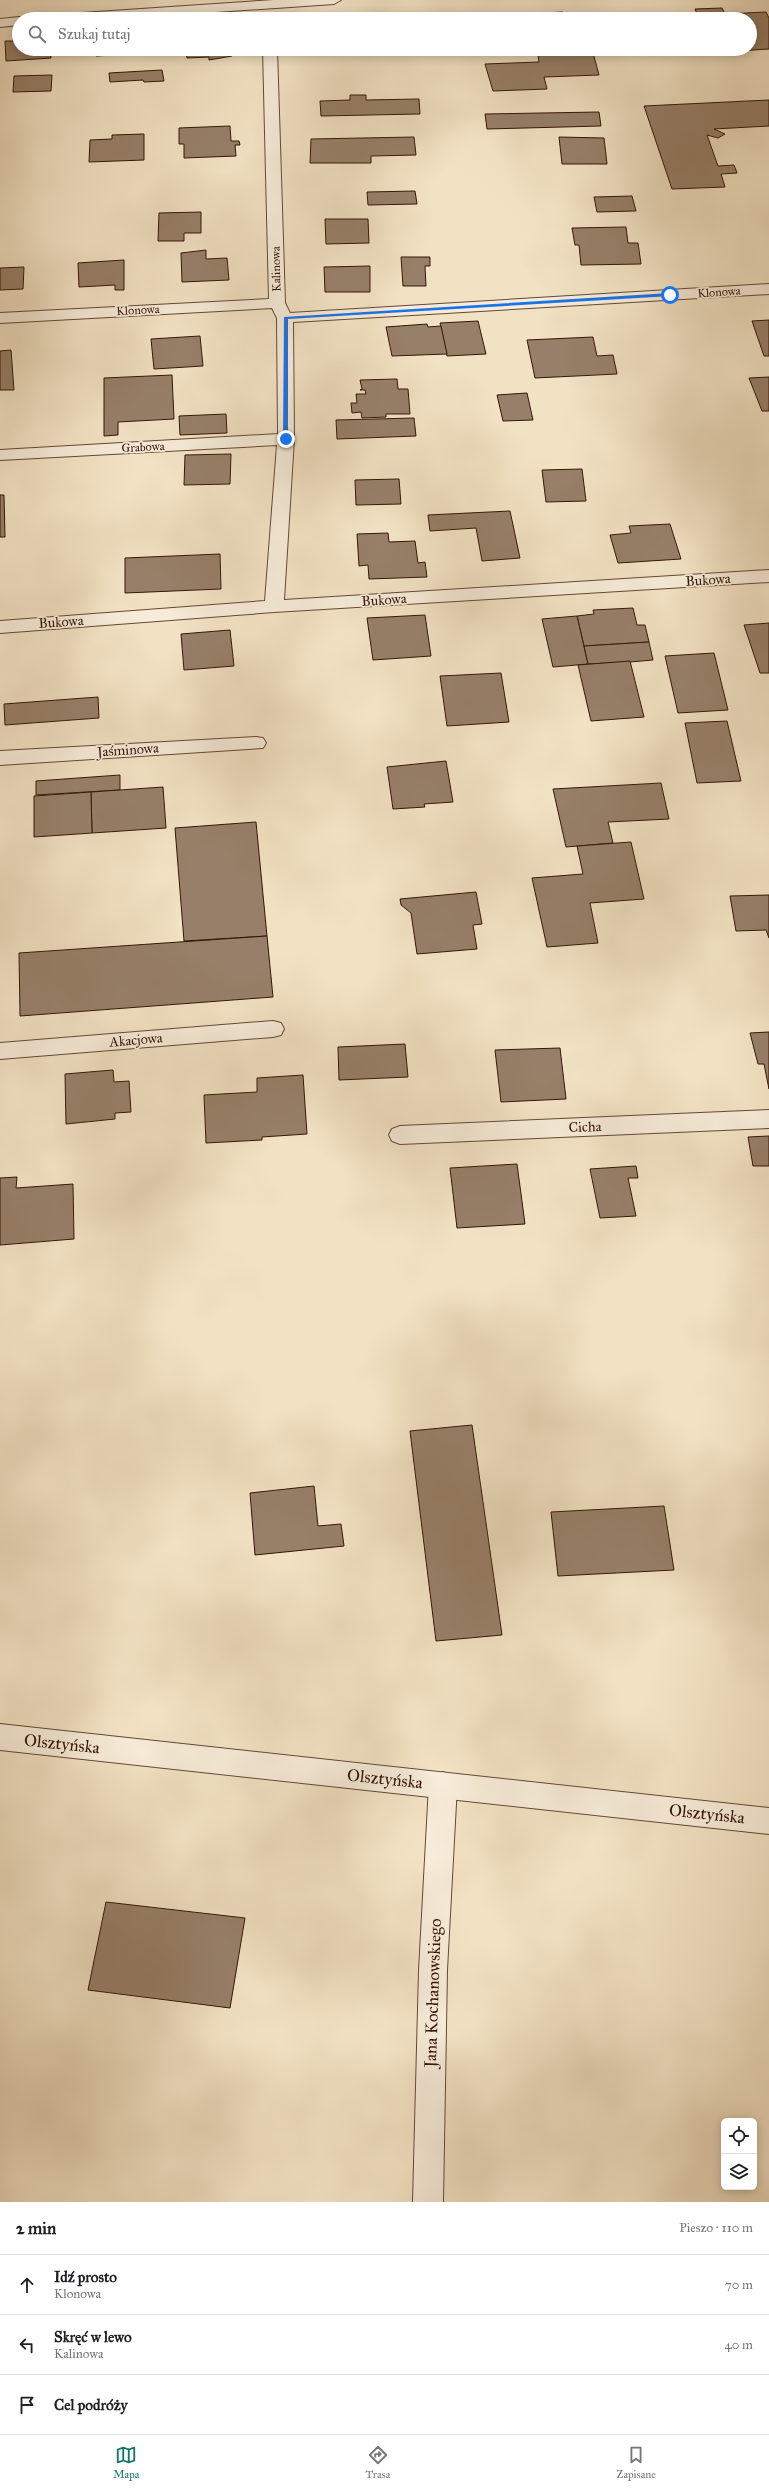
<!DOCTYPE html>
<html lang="pl">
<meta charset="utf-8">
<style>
:root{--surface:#fff;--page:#f2f2f2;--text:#202124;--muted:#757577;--line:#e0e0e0;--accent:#0f766e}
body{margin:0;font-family:"IM FELL Great Primer",serif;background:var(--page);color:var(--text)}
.controls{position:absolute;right:12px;bottom:12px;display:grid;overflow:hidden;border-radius:6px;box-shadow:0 2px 10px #0003}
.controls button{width:36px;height:36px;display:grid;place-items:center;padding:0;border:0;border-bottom:1px solid var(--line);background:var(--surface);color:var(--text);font:20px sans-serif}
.stop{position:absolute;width:12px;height:12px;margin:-9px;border:3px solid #1a73e8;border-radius:50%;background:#fff}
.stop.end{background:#1a73e8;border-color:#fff;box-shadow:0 1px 4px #0008}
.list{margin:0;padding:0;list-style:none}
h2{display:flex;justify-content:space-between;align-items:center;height:52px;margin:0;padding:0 16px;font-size:17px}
h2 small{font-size:13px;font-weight:400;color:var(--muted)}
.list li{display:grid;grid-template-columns:26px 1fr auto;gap:12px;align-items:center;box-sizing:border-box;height:60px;padding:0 16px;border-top:1px solid var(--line)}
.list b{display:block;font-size:15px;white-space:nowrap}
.list p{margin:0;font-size:13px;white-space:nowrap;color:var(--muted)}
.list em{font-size:13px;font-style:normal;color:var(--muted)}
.icon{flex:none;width:22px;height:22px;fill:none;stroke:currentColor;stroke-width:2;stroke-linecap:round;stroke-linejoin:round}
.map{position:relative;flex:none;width:769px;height:2202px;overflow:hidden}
.search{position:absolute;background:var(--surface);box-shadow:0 2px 10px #0003;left:12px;right:12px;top:12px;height:44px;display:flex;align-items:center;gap:10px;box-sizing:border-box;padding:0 14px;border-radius:22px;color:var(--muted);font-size:15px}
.sheet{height:232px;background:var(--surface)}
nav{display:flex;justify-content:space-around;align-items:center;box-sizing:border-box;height:56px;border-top:1px solid var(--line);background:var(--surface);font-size:11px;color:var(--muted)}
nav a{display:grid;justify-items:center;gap:2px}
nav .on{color:var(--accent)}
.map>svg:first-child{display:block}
</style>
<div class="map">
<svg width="769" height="2202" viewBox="0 0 769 2202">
<rect width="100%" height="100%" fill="#f2e2c4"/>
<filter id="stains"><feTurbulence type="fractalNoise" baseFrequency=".005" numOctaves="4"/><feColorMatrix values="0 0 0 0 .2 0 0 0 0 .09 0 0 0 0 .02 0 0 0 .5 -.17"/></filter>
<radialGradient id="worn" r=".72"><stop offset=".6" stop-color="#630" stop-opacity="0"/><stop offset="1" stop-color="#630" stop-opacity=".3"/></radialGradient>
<g fill="#978069" stroke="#341507">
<polygon points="722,8 725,14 766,12 769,18 769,49 671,55 669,49 750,49 750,19 657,18 698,16 695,9"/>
<polygon points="563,12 565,19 543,19 542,13"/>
<polygon points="5,41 19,41 19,49 50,49 51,58 6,61"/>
<polygon points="95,49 149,49 149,53 96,56"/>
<polygon points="176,49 231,49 232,56 209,60 209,57 187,58 186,50"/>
<polygon points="308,49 353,49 308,51"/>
<polygon points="389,49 434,49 434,52 391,54"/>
<polygon points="537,49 592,49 599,75 544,77 547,89 493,91 485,64 539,62"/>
<polygon points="162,70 164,81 144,82 143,80 110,82 109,73"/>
<polygon points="52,75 51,91 13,92 14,76"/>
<polygon points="350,95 366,95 366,100 419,99 420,114 321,116 320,101 350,100"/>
<polygon points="769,100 769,126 714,129 725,134 718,138 707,135 718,166 734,165 737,173 721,174 725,187 672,189 644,106"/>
<polygon points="599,112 601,126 487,129 485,114"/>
<polygon points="230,126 231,141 239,141 240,145 235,145 236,156 184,158 184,144 179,144 179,128"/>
<polygon points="144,134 144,160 89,162 90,140 112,139 112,135"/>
<polygon points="414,137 416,155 371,156 371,163 310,163 311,139"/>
<polygon points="559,137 604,138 607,164 562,164"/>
<polygon points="415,191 417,204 368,205 367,192"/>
<polygon points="632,196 636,211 597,212 594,197"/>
<polygon points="201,212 201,233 184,233 184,241 158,241 159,213"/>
<polygon points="325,219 368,219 369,243 326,244"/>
<polygon points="626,227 628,243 638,243 641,264 581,265 579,245 575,245 572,228"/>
<polygon points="206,250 206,259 227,258 229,280 182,282 181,253"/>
<polygon points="401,257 430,257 430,266 425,266 426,286 403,286"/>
<polygon points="124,260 124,290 115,290 115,285 79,287 78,263"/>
<polygon points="370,266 370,292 325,292 324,267"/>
<polygon points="24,267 23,289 0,290 0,268"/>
<polygon points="769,320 769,356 764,356 752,321"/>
<polygon points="478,321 486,354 447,356 440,323"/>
<polygon points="427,324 428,327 441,326 447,354 392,356 386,327"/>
<polygon points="200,336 203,366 154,369 151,339"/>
<polygon points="593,337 597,356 613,355 617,374 535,378 527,340"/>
<polygon points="11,350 14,390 0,390 0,351"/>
<polygon points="172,375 174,419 118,422 118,435 104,436 104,378"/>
<polygon points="769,377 769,411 762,411 749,378"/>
<polygon points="397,379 398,389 408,389 410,414 386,414 386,417 362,418 361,412 352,413 351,403 357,403 356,394 366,394 365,390 360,390 362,389 360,380"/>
<polygon points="527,393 533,420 503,421 497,395"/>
<polygon points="226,414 227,433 180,435 179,416"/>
<polygon points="414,418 416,436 337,439 336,420"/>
<polygon points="231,454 230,484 184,485 185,455"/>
<polygon points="582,469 586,501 546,502 542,470"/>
<polygon points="399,479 401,504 356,505 355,480"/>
<polygon points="0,495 4,495 5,537 0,537"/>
<polygon points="510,511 520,558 482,561 476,528 430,531 428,515"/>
<polygon points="670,524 681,559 618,563 610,535 631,533 629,526"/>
<polygon points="388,533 389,542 415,541 418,563 425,562 427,577 369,579 368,565 359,566 357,534"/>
<polygon points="220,554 221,589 125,593 125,558"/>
<polygon points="633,608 637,625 645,625 649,642 584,646 577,616 594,614 593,610"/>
<polygon points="425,615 431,656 373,660 367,618"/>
<polygon points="577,616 588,664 553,667 542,619"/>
<polygon points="769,623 769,673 760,673 744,625"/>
<polygon points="230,630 234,666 184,670 181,634"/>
<polygon points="649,642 653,660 630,662 588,664 584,646"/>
<polygon points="714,653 728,710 678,713 665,656"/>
<polygon points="630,661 644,717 591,721 578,665"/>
<polygon points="501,673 509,722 447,726 440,676"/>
<polygon points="98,697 99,718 5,725 4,704"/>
<polygon points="727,721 741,781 697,783 685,723"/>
<polygon points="446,761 453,802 424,804 425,807 393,809 387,767"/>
<polygon points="120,775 120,790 36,795 36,781"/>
<polygon points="661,783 669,819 608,822 613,843 566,847 553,789"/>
<polygon points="163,787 166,828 92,833 91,792"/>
<polygon points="91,792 92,833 34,837 34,796"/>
<polygon points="256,822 267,936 184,941 175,828"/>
<polygon points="631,842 644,899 590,903 598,943 547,947 532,878 583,874 577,846"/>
<polygon points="476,892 482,924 473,925 477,949 417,954 411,913 401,905 400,899"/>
<polygon points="769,895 769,938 766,930 736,931 730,896"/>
<polygon points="267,936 273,997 20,1016 19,953"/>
<polygon points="769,1032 769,1089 764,1064 758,1064 750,1033"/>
<polygon points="405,1044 408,1077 339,1080 338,1047"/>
<polygon points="560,1048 566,1099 501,1102 495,1050"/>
<polygon points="113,1070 114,1082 129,1081 131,1112 115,1113 115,1119 66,1124 65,1074"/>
<polygon points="303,1075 307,1134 262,1137 262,1140 206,1143 204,1095 257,1092 257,1078"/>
<polygon points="769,1136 769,1166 753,1166 748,1137"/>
<polygon points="517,1164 525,1224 457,1228 450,1168"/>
<polygon points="636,1166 638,1178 628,1178 636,1216 600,1218 590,1169"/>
<polygon points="17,1177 16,1188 73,1184 74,1239 0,1245 0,1178"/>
<polygon points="472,1425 502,1635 436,1641 410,1431"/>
<polygon points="314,1486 318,1526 341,1524 344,1546 255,1555 250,1493"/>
<polygon points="664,1506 674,1570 558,1576 551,1512"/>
<polygon points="106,1902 245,1918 230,2008 88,1990"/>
</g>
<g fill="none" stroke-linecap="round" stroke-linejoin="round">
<defs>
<g id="minor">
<polygon points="274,0 341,0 334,4 112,19 45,19 52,15"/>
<polygon points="19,17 24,19 19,19 19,25 0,27 0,19"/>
<polygon points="263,49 277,49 285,303 290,313 769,284 769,294 293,322 294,439 284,600 769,570 769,582 274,612 0,633 0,621 265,601 277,445 0,460 0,450 278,434 277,318 272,308 0,323 0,313 269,299"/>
<polygon points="256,737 263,738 266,743 263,748 0,765 0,751"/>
<polygon points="273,1021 281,1023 284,1029 281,1035 273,1037 0,1059 0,1043"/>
<polygon points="769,1110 769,1128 400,1144 392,1141 389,1135 392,1129 400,1126"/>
<polygon points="443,1772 453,1776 457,1785 447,1970 443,2202 413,2202 419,1970 429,1785 433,1776"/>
</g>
<polygon id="tertiary" points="0,1724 769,1808 769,1834 0,1750"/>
</defs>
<use href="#minor" stroke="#644836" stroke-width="2"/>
<use href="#tertiary" stroke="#644836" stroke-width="2"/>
<use href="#minor" fill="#f7ecd9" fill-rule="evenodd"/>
<use href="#tertiary" fill="#f7ecd9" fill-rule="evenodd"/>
</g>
<polygon fill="#1a73e8" points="670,293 671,296 288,319 288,439 283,439 284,317"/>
<g text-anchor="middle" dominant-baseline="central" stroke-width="3.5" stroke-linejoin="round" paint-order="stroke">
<g font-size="12" fill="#341507" stroke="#f7ecd9">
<text transform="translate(276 269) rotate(-91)">Kalinowa</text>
<text transform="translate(719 292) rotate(-4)">Klonowa</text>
<text transform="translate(138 310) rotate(-3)">Klonowa</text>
<text transform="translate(143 447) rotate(-3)">Grabowa</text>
</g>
<g font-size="14" fill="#341507" stroke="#f7ecd9">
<text transform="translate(708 580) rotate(-4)">Bukowa</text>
<text transform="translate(384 600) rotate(-4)">Bukowa</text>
<text transform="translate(61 622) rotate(-4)">Bukowa</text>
<text transform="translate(128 750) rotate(-4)">Jaśminowa</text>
<text transform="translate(136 1040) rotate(-5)">Akacjowa</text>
<text transform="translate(585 1127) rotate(-2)">Cicha</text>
</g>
<g font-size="17" fill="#341507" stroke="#f7ecd9">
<text transform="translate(62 1744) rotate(6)">Olsztyńska</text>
<text transform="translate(385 1779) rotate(6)">Olsztyńska</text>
<text transform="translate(707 1814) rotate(6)">Olsztyńska</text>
<text transform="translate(433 1993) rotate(-88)">Jana Kochanowskiego</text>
</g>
</g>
<rect width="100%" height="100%" filter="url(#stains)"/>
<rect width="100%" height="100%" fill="url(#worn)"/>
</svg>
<div class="controls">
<button><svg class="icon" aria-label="locate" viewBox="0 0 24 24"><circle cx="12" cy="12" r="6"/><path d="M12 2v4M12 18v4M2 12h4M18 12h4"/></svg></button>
<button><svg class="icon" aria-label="layers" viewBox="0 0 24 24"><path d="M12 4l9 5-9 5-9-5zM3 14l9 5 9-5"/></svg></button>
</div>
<div class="stop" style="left:670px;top:295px"></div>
<div class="stop end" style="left:286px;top:439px"></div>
<div class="search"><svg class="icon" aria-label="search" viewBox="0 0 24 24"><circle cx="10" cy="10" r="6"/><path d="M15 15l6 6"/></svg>Szukaj tutaj</div>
</div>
<section class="sheet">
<h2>2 min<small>Pieszo · 110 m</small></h2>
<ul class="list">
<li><svg class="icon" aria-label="ahead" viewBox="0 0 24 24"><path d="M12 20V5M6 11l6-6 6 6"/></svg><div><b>Idź prosto</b><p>Klonowa</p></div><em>70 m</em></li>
<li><svg class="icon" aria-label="left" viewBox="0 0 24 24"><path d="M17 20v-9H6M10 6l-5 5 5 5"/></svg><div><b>Skręć w lewo</b><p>Kalinowa</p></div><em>40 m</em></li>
<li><svg class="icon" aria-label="arrive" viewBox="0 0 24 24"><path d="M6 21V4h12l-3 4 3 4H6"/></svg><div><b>Cel podróży</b></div></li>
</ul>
</section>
<nav>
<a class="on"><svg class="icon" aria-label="map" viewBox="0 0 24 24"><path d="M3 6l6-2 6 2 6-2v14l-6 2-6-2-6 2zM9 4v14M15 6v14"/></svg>Mapa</a>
<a><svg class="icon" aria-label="directions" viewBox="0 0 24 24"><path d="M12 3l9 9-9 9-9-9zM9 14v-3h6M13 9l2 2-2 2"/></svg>Trasa</a>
<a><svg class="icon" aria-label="saved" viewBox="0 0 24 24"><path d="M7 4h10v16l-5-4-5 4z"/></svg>Zapisane</a>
</nav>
